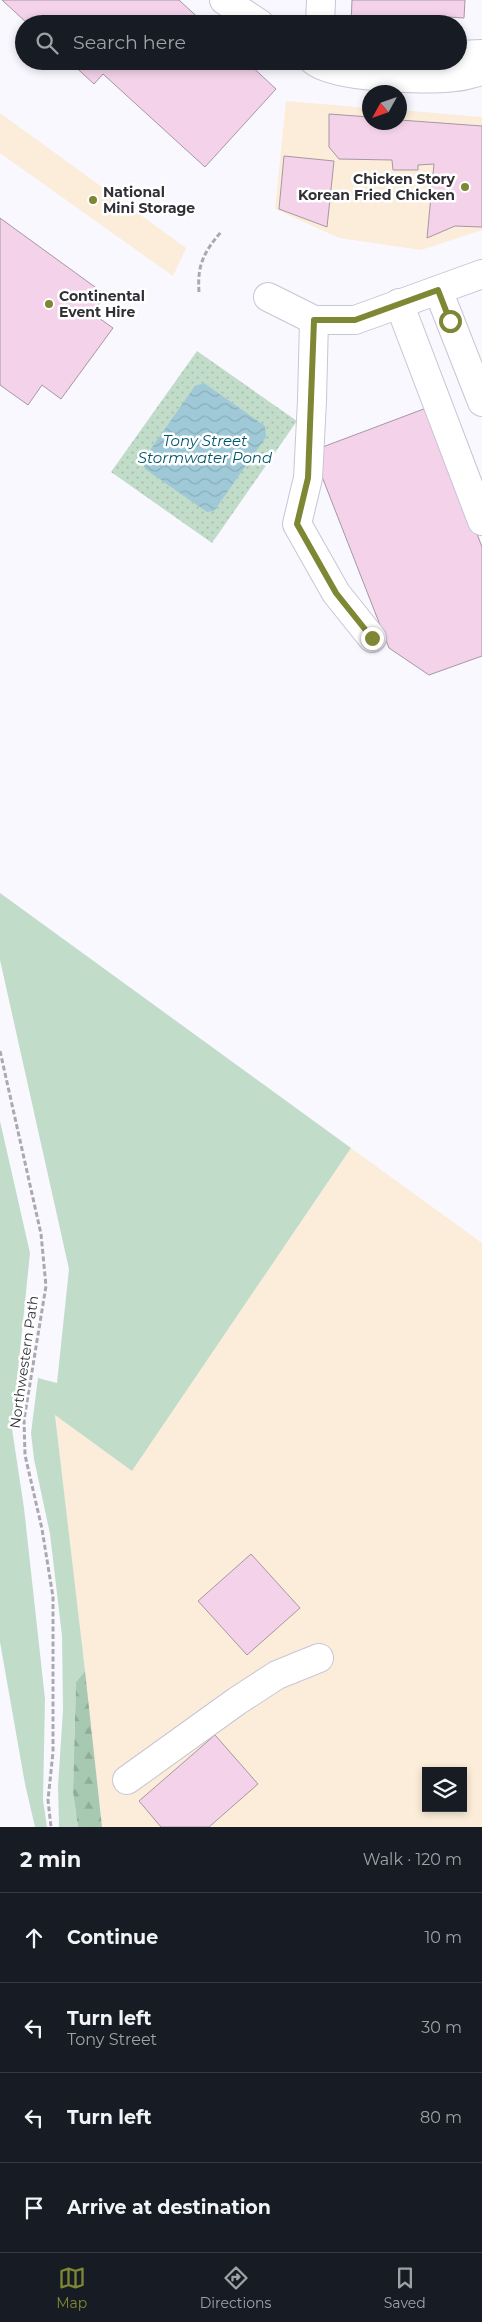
<!DOCTYPE html>
<meta charset="utf-8">
<style>
:root{--surface:#171b24;--page:#242831;--text:#f1f3f6;--muted:#9ea1a6;--line:#363941;--accent:#7e8734}
body{margin:0;font-family:Montserrat,sans-serif;background:var(--page);color:var(--text)}
.controls{position:absolute;right:15px;bottom:15px;display:grid;overflow:hidden;border-radius:0px;box-shadow:0 2px 8px #0003}
.controls button{width:45px;height:45px;display:grid;place-items:center;padding:0;border:0;border-bottom:1px solid var(--line);background:var(--surface);color:var(--text);font:25px sans-serif}
.compass{position:absolute;left:362px;top:85px;width:45px;height:45px;border-radius:50%;background:var(--surface);box-shadow:0 2px 8px #0003;rotate:230deg}
.stop{position:absolute;width:15px;height:15px;margin:-11px;border:4px solid #7e8734;border-radius:50%;background:#fff}
.stop.end{background:#7e8734;border-color:#fff;box-shadow:0 1px 5px #0008}
.list{margin:0;padding:0;list-style:none}
h2{display:flex;justify-content:space-between;align-items:center;height:65px;margin:0;padding:0 20px;font-size:21px}
h2 small{font-size:16px;font-weight:400;color:var(--muted)}
.list li{display:grid;grid-template-columns:32px 1fr auto;gap:15px;align-items:center;box-sizing:border-box;height:90px;padding:0 20px;border-top:1px solid var(--line)}
.list b{display:block;font-size:19px;white-space:nowrap}
.list p{margin:0;font-size:16px;white-space:nowrap;color:var(--muted)}
.list em{font-size:16px;font-style:normal;color:var(--muted)}
.icon{flex:none;width:28px;height:28px;fill:none;stroke:currentColor;stroke-width:2;stroke-linecap:round;stroke-linejoin:round}
.map{position:relative;flex:none;width:482px;height:1827px;overflow:hidden}
.search{position:absolute;background:var(--surface);box-shadow:0 2px 8px #0003;left:15px;right:15px;top:15px;height:55px;display:flex;align-items:center;gap:12px;box-sizing:border-box;padding:0 18px;border-radius:28px;color:var(--muted);font-size:19px}
.sheet{height:425px;background:var(--surface)}
nav{display:flex;justify-content:space-around;align-items:center;box-sizing:border-box;height:70px;border-top:1px solid var(--line);background:var(--surface);font-size:14px;color:var(--muted)}
nav a{display:grid;justify-items:center;gap:2px}
nav .on{color:var(--accent)}
.map>svg:first-child{display:block}
</style>
<div class="map">
<svg width="482" height="1827" viewBox="0 0 482 1827">
<defs>
<pattern id="forest-firs" width="22" height="20" patternUnits="userSpaceOnUse" patternTransform="scale(1.25)"><rect width="22" height="20" fill="#a7c8b1"/><path d="M5 1l3.5 6h-7zM16 11l3.5 6h-7z" fill="#90ac99"/></pattern>
<pattern id="park-dots" width="8" height="8" patternUnits="userSpaceOnUse" patternTransform="scale(1.25)"><rect width="8" height="8" fill="#c2dcca"/><path d="M2 2h.1M6 6h.1" fill="none" stroke="#a7bdae" stroke-width="1.8" stroke-linecap="round"/></pattern>
<pattern id="water-waves" width="16" height="10" patternUnits="userSpaceOnUse" patternTransform="scale(1.25)"><rect width="16" height="10" fill="#a0c9d7"/><path d="M0 5q4-4 8 0t8 0" fill="none" stroke="#8aadb9"/></pattern>
</defs>
<rect width="100%" height="100%" fill="#f9f8ff"/>
<g fill="#fbedd9" fill-rule="evenodd">
<polygon points="286,101 369,108 370,122 400,122 400,110 482,117 482,230 421,250 339,238 275,209"/>
<polygon points="0,113 186,248 173,276 0,153"/>
<path d="M351,1148L482,1243V1827H102L55,1414L132,1471ZM426,1771H463V1808H426Z"/>
</g>
<g fill="#c2dcca">
<polygon points="0,893 351,1148 132,1471 55,1415 85,1671 76,1682 73,1792 78,1827 59,1827 59,1825 58,1786 63,1710 62,1636 50,1534 34,1459 31,1433 38,1378 57,1383 69,1269 0,960"/>
<polygon points="0,1121 30,1253 12,1429 24,1508 45,1699 43,1800 47,1827 35,1827 25,1784 0,1642"/>
</g>
<polygon fill="url(#forest-firs)" points="85,1671 102,1827 78,1827 73,1792 76,1682"/>
<polygon fill="url(#park-dots)" points="197,351 297,421 212,543 111,472"/>
<polygon fill="url(#water-waves)" points="204,383 265,426 266,437 214,511 207,512 145,469 143,460 195,386"/>
<g fill="#f3d2ea" stroke="#a697a2">
<polygon points="2,0 179,0 205,24 28,24"/>
<polygon points="352,0 465,0 464,18 448,17 448,24 351,24"/>
<polygon points="69,61 246,61 276,89 205,167 103,74 94,84"/>
<polygon points="329,114 370,117 370,122 400,122 400,120 482,126 482,227 455,226 427,238 434,164 418,165 418,170 393,170 392,160 339,159 329,147"/>
<polygon points="284,156 334,161 327,227 279,209"/>
<polygon points="0,218 106,295 92,313 113,328 61,399 42,385 28,405 0,385"/>
<polygon points="429,407 482,547 482,656 429,675 389,648 312,451"/>
<polygon points="251,1554 300,1608 247,1655 198,1601"/>
<polygon points="215,1735 258,1784 209,1827 161,1827 139,1801"/>
</g>
<g fill="none" stroke-linecap="round" stroke-linejoin="round">
<defs>
<g id="minor">
<polyline points="224,0 260,24"/>
<polyline points="320,24 321,0"/>
<polyline points="458,55 482,54"/>
<path d="M314,61C336,79 426,80 455,77C464,77 473,73 482,71"/>
<polyline points="438,290 482,402"/>
<polyline points="268,297 314,320 355,320 482,274"/>
<polyline points="399,303 482,521"/>
<polyline points="314,320 312,401 308,478 297,524 336,593 372,638"/>
<polyline points="127,1780 237,1701 277,1675 319,1658"/>
</g>
</defs>
<use href="#minor" stroke="#c8c5d5" stroke-width="30"/>
<g stroke="#aaa9b0" stroke-width="3" stroke-dasharray="5 2.5" stroke-linecap="butt">
<path d="M199,292C197,265 204,252 221,232"/>
<polyline points="0,1051 41,1234 46,1286 24,1420 25,1455 42,1529 53,1597 53,1752 48,1800 51,1827"/>
</g>
<use href="#minor" stroke="#fff" stroke-width="28"/>
</g>
<g fill="none" stroke-linecap="round" stroke-linejoin="round">
<polyline stroke="#7e8734" stroke-width="6" points="372,638 336,593 297,524 308,478 314,320 355,320 438,290 450,321"/>
</g>
<g fill="#7e8734" stroke="#fff" stroke-width="2">
<circle cx="465" cy="187" r="5"/>
<circle cx="93" cy="200" r="5"/>
<circle cx="49" cy="304" r="5"/>
</g>
<g text-anchor="middle" dominant-baseline="central" stroke-width="5" stroke-linejoin="round" paint-order="stroke">
<g font-size="14" font-weight="bold" fill="#313036" stroke="#fff" text-anchor="start">
<text x="455" y="179" text-anchor="end">Chicken Story<tspan x="455" dy="16">Korean Fried Chicken</tspan></text>
<text x="103" y="192">National<tspan x="103" dy="16">Mini Storage</tspan></text>
<text x="59" y="296">Continental<tspan x="59" dy="16">Event Hire</tspan></text>
</g>
<g font-size="14" fill="#313036" stroke="#fff">
<text transform="translate(24 1362) rotate(-82)">Northwestern Path</text>
</g>
<g font-size="15" font-style="italic" fill="#00586d" stroke="#fff">
<text x="205" y="440">Tony Street<tspan x="205" dy="17">Stormwater Pond</tspan></text>
</g>
</g>
</svg>
<div class="controls">
<button><svg class="icon" aria-label="layers" viewBox="0 0 24 24"><path d="M12 4l9 5-9 5-9-5zM3 14l9 5 9-5"/></svg></button>
</div>
<svg class="compass" viewBox="-18 -18 36 36"><path d="M0-13l5 13h-10z" fill="#e53935"/><path d="M0 13l5-13h-10z" fill="#9ea1a6"/></svg>
<div class="stop" style="left:450px;top:321px"></div>
<div class="stop end" style="left:372px;top:638px"></div>
<div class="search"><svg class="icon" aria-label="search" viewBox="0 0 24 24"><circle cx="10" cy="10" r="6"/><path d="M15 15l6 6"/></svg>Search here</div>
</div>
<section class="sheet">
<h2>2 min<small>Walk · 120 m</small></h2>
<ul class="list">
<li><svg class="icon" aria-label="ahead" viewBox="0 0 24 24"><path d="M12 20V5M6 11l6-6 6 6"/></svg><div><b>Continue</b></div><em>10 m</em></li>
<li><svg class="icon" aria-label="left" viewBox="0 0 24 24"><path d="M17 20v-9H6M10 6l-5 5 5 5"/></svg><div><b>Turn left</b><p>Tony Street</p></div><em>30 m</em></li>
<li><svg class="icon" aria-label="left" viewBox="0 0 24 24"><path d="M17 20v-9H6M10 6l-5 5 5 5"/></svg><div><b>Turn left</b></div><em>80 m</em></li>
<li><svg class="icon" aria-label="arrive" viewBox="0 0 24 24"><path d="M6 21V4h12l-3 4 3 4H6"/></svg><div><b>Arrive at destination</b></div></li>
</ul>
</section>
<nav>
<a class="on"><svg class="icon" aria-label="map" viewBox="0 0 24 24"><path d="M3 6l6-2 6 2 6-2v14l-6 2-6-2-6 2zM9 4v14M15 6v14"/></svg>Map</a>
<a><svg class="icon" aria-label="directions" viewBox="0 0 24 24"><path d="M12 3l9 9-9 9-9-9zM9 14v-3h6M13 9l2 2-2 2"/></svg>Directions</a>
<a><svg class="icon" aria-label="saved" viewBox="0 0 24 24"><path d="M7 4h10v16l-5-4-5 4z"/></svg>Saved</a>
</nav>
